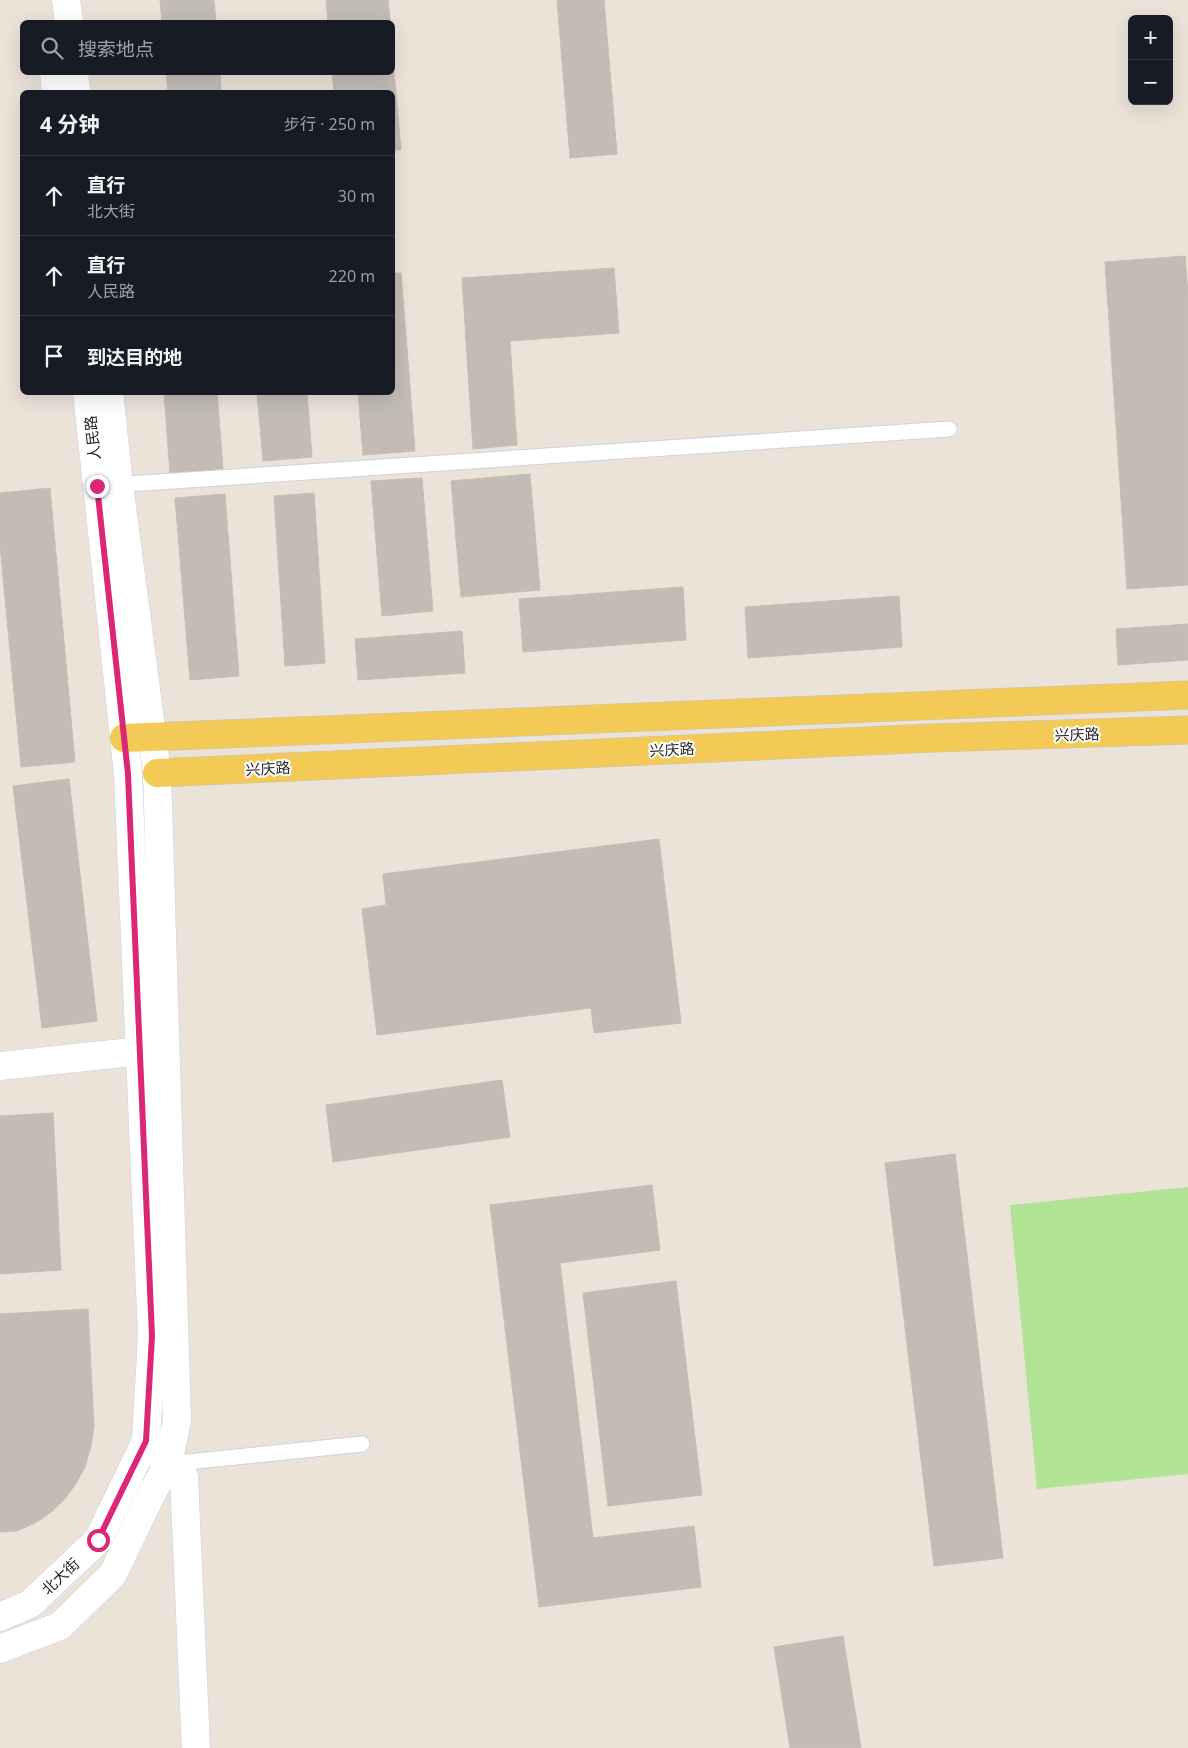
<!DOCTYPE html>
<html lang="zh">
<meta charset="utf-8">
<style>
:root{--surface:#171b24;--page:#242831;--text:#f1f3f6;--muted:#9ea1a6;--line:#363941}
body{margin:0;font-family:"Open Sans","Noto Sans SC",sans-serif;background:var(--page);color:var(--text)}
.controls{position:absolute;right:15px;top:15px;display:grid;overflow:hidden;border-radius:8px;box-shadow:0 5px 20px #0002}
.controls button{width:45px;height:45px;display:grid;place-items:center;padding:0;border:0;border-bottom:1px solid var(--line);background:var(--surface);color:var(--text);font:25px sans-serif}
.stop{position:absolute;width:15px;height:15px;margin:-11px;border:4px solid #db2777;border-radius:50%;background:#fff}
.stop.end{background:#db2777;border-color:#fff;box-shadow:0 1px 5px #0008}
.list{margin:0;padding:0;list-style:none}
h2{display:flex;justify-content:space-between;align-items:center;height:65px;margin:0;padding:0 20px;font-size:21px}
h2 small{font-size:16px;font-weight:400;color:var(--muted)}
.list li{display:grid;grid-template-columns:32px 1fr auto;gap:15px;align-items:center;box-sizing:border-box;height:80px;padding:0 20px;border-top:1px solid var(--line)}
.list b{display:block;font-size:19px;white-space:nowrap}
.list p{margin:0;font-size:16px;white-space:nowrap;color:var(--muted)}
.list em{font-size:16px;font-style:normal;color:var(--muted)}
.icon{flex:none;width:28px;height:28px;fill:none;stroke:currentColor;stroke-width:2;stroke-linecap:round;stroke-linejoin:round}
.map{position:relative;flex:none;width:1188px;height:1748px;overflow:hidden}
.search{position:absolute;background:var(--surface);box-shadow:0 5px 20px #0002;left:20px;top:20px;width:375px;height:55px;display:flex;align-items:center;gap:12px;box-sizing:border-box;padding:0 18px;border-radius:8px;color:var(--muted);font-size:19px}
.panel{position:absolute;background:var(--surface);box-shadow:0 5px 20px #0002;left:20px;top:90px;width:375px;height:305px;border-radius:8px}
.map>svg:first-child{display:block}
</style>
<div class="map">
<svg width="1188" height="1748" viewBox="0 0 1188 1748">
<rect width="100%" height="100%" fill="#ebe2d8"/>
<polygon fill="#b0e393" points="1188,1187 1188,1474 1037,1489 1010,1205"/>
<g fill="#c2bcb5" stroke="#c6beb2">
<polygon points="160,0 214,0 216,22 162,22"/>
<polygon points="326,0 388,0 390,22 328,22"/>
<polygon points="557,0 604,0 617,154 570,158"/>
<polygon points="392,50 401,150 392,150 392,92 334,92 332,72 392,72"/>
<polygon points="166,72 220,72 221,92 168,92"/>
<polygon points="1185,256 1188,294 1188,585 1127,589 1105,262"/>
<polygon points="614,268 619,333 510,341 517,445 473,449 462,278"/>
<polygon points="392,273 401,273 415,451 363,455 358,392 392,392"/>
<polygon points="164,392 217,392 223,469 170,474"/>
<polygon points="257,392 307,392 312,457 263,461"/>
<polygon points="530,474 540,590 461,597 451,481"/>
<polygon points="422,478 433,611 382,616 371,481"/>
<polygon points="50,488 75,762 21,767 0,545 0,493"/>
<polygon points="314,493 325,663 285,666 274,496"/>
<polygon points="225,494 239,676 190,680 175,498"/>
<polygon points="683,587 686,640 523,652 519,599"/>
<polygon points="899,596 902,647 748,658 745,607"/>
<polygon points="1188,624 1188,660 1118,665 1116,629"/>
<polygon points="462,631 465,673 358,680 355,639"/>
<polygon points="69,779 97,1021 42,1028 13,786"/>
<polygon points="659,839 681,1023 594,1033 591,1008 377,1035 362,909 386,905 383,874"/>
<polygon points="502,1080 510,1137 333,1162 326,1105"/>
<polygon points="53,1113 61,1270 0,1274 0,1116"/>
<polygon points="955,1154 1003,1558 934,1566 885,1163"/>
<polygon points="652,1185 660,1250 560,1263 593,1538 694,1526 701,1587 539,1607 490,1205"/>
<polygon points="676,1281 702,1495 608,1506 583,1293"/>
<polygon points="88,1309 94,1426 91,1446 85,1467 75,1485 64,1500 50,1513 35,1523 17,1531 0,1532 0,1314"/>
<polygon points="843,1636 861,1748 790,1748 774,1647"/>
</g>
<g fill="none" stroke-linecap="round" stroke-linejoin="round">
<defs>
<g id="lane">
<polyline points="113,485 949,429"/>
<polyline points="168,1464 362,1444"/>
</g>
<g id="street">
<polyline points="0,1066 141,1051"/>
<polyline points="152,1447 168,1464 184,1477 196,1748"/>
</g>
<g id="secondary">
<polyline points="66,0 69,22"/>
<polyline points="54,72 56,92"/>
<polyline points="74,72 76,92"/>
<polyline points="0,1617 30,1604 98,1540 146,1441 152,1336 128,774 87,392"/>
<polyline points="0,1649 60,1626 113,1574 151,1495 168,1464 177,1421 157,773 119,485 109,392"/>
</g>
<g id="primary">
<polyline points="124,738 1188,695"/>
<polyline points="157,773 933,738 1188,730"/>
</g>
</defs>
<use href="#lane" stroke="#ced2e1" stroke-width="17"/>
<use href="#street" stroke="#ced2e1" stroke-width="29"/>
<use href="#secondary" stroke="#ced2e1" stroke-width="29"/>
<use href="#primary" stroke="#c3c3c3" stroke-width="29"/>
<use href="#lane" stroke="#fff" stroke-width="15"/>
<use href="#street" stroke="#fff" stroke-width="28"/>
<use href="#secondary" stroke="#fff" stroke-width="28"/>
<use href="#primary" stroke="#f3ca55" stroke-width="28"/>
</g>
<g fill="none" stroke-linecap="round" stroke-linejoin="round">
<polyline stroke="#db2777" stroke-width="6" points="97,486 128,774 152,1336 146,1441 98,1540"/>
</g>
<g text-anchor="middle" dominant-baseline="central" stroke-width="4" stroke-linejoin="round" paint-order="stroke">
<g font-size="15" fill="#272727" stroke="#fff">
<text transform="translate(92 438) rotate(-96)">人民路</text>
<text transform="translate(1077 734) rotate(-2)">兴庆路</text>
<text transform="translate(672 749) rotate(-3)">兴庆路</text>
<text transform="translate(268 768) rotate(-3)">兴庆路</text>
<text transform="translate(60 1576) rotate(-43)">北大街</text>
</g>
</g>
</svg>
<div class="controls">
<button>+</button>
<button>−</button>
</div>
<div class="stop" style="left:98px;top:1540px"></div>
<div class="stop end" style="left:97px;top:486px"></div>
<div class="search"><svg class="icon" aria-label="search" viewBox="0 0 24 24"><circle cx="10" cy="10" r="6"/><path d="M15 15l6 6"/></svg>搜索地点</div>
<section class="panel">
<h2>4 分钟<small>步行 · 250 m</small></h2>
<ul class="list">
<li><svg class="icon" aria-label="ahead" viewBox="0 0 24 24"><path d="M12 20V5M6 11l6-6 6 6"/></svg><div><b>直行</b><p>北大街</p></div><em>30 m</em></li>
<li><svg class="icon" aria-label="ahead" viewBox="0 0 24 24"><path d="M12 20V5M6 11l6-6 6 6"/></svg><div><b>直行</b><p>人民路</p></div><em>220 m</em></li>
<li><svg class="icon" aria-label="arrive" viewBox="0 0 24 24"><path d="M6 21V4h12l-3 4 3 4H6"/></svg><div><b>到达目的地</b></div></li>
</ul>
</section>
</div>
